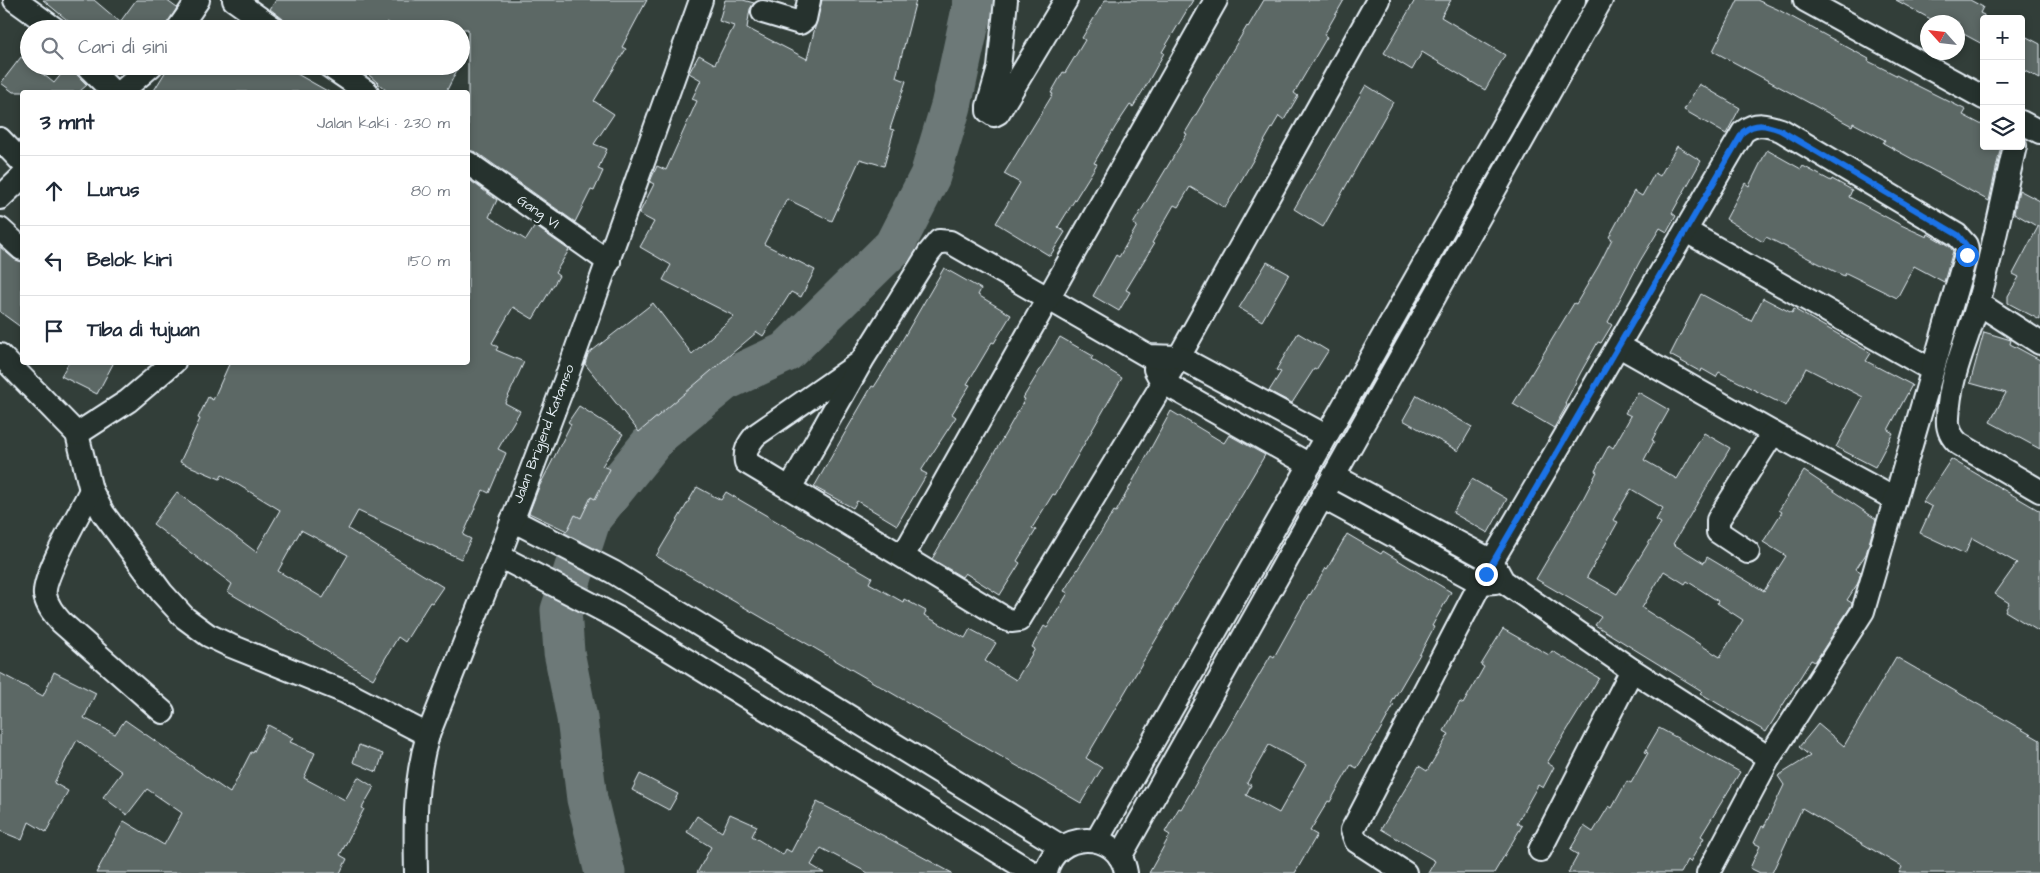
<!DOCTYPE html>
<html lang="id">
<meta charset="utf-8">
<style>
:root{--surface:#fff;--page:#f6f6f7;--text:#1f2937;--muted:#747a83;--line:#e0e1e3}
body{margin:0;font-family:"Architects Daughter",sans-serif;background:var(--page);color:var(--text)}
.controls{position:absolute;right:15px;top:15px;display:grid;overflow:hidden;border-radius:5px;box-shadow:0 2px 8px #0003}
.controls button{width:45px;height:45px;display:grid;place-items:center;padding:0;border:0;border-bottom:1px solid var(--line);background:var(--surface);color:var(--text);font:25px sans-serif}
.compass{position:absolute;left:1920px;top:15px;width:45px;height:45px;border-radius:50%;background:var(--surface);box-shadow:0 2px 8px #0003;rotate:297deg}
.stop{position:absolute;width:15px;height:15px;margin:-11px;border:4px solid #1a73e8;border-radius:50%;background:#fff}
.stop.end{background:#1a73e8;border-color:#fff;box-shadow:0 1px 5px #0008}
.list{margin:0;padding:0;list-style:none}
h2{display:flex;justify-content:space-between;align-items:center;height:65px;margin:0;padding:0 20px;font-size:21px}
h2 small{font-size:16px;font-weight:400;color:var(--muted)}
.list li{display:grid;grid-template-columns:32px 1fr auto;gap:15px;align-items:center;box-sizing:border-box;height:70px;padding:0 20px;border-top:1px solid var(--line)}
.list b{display:block;font-size:19px;white-space:nowrap}
.list em{font-size:16px;font-style:normal;color:var(--muted)}
.icon{flex:none;width:28px;height:28px;fill:none;stroke:currentColor;stroke-width:2;stroke-linecap:round;stroke-linejoin:round}
.map{position:relative;flex:none;width:2040px;height:873px;overflow:hidden}
.search{position:absolute;background:var(--surface);box-shadow:0 2px 8px #0003;left:20px;top:20px;width:450px;height:55px;display:flex;align-items:center;gap:12px;box-sizing:border-box;padding:0 18px;border-radius:28px;color:var(--muted);font-size:19px}
.panel{position:absolute;background:var(--surface);box-shadow:0 2px 8px #0003;left:20px;top:90px;width:450px;height:275px;border-radius:5px}
.map>svg:first-child{display:block}
</style>
<div class="map">
<svg width="2040" height="873" viewBox="0 0 2040 873">
<rect width="100%" height="100%" fill="#323e39"/>
<filter id="ink" filterUnits="userSpaceOnUse"><feTurbulence type="fractalNoise" baseFrequency=".02" numOctaves="2"/><feDisplacementMap in="SourceGraphic" scale="10" xChannelSelector="R" yChannelSelector="G"/><feConvolveMatrix kernelMatrix="1 2 1 2 8 2 1 2 1" color-interpolation-filters="sRGB"/></filter>
<g filter="url(#ink)">
<g fill="none" stroke-linecap="round" stroke-linejoin="round">
<polyline stroke="#6d7978" stroke-width="41" points="605,873 587,799 577,718 564,652 561,610 591,518 658,435 724,381 786,352 894,246 930,176 951,106 974,0"/>
</g>
<g fill="#5c6865" stroke="#e8f1f8" fill-rule="evenodd">
<polygon points="43,0 94,0 120,22 136,0 166,0 177,8 164,29 78,29"/>
<polygon points="276,0 647,0 622,47 626,49 594,101 614,114 594,144 607,149 598,169 603,171 594,191 591,190 575,222 476,152 468,150 468,29 400,29 387,22 382,29 290,29 283,19 270,9"/>
<polygon points="725,0 743,0 754,3 750,9 747,28 807,59 822,0 916,0 896,77 906,81 890,129 894,130 884,166 860,159 832,221 787,199 764,244 815,270 801,297 791,292 763,336 757,332 639,432 585,364 588,354 653,303 692,354 734,316 663,280 671,265 640,247 654,222 639,214 654,184 650,182 652,177 657,166 666,170 697,101 692,99 701,80 689,73 699,55 715,64 734,26 719,21"/>
<polygon points="1105,0 1193,0 1162,52 1164,53 1147,84 1133,107 1130,105 1116,126 1094,163 1097,164 1058,227 1065,232 1050,256 996,223 1020,183 1004,174 1053,94 1051,93 1063,72 1065,73 1085,40 1082,38"/>
<polygon points="1264,0 1344,0 1324,35 1327,37 1294,93 1298,96 1284,120 1279,116 1225,208 1190,187 1178,207 1174,205 1152,243 1154,244 1126,290 1130,292 1119,311 1093,296 1116,255 1119,257 1137,226 1133,224 1187,134 1185,133 1204,101 1203,100 1247,26 1248,27"/>
<polygon points="1415,0 1451,0 1441,17 1505,55 1485,90 1422,52 1412,70 1384,53"/>
<polygon points="1738,0 1757,0 1777,9 1869,59 1868,61 1966,110 1963,115 1984,126 1984,146 2001,146 1989,201 1883,143 1885,140 1853,123 1852,126 1713,51"/>
<polygon points="1896,0 1970,0 1983,7 1980,13 1984,15 1984,45 1958,31 1958,22 1936,22"/>
<polygon points="2021,34 2040,44 2040,79 2021,69"/>
<polygon points="21,57 29,63 29,66 33,66 54,83 68,66 74,66 77,75 87,85 79,92 13,92 1,83"/>
<polygon points="169,66 283,66 329,92 153,92"/>
<polygon points="359,66 459,66 446,92 388,92"/>
<polygon points="1699,84 1740,108 1726,134 1684,110"/>
<polygon points="1366,85 1393,102 1323,227 1294,209"/>
<polygon points="1677,146 1701,161 1672,213 1676,216 1667,232 1660,228 1640,261 1608,322 1612,325 1601,343 1598,342 1581,372 1565,403 1567,405 1554,428 1513,404 1574,303 1576,304 1599,265 1612,239 1609,237 1634,191 1642,196 1655,173 1660,176"/>
<polygon points="1767,150 1801,169 1803,166 1831,181 1832,179 1852,190 1849,197 1899,224 1927,237 1928,234 1949,246 1953,251 1944,282 1914,266 1897,298 1846,273 1844,276 1766,237 1763,242 1726,219 1745,183 1749,186"/>
<path d="M468,179L497,200L489,217L526,240L535,226L569,250L555,273L559,276L533,319L513,307L492,343L498,347L496,350L524,362L505,403L520,411L498,449L506,453L489,493L483,490L463,535L471,539L461,559L358,511L348,529L443,587L432,603L430,602L405,642L398,637L373,679L228,592L232,584L153,524L177,492L256,552L280,510L222,475L220,479L180,462L200,419L198,418L208,397L213,400L230,362H468ZM301,530L348,555L323,598L278,571Z"/>
<polygon points="2019,190 2040,201 2040,320 2008,303 2008,296 2019,277 2013,274 2038,227 2014,213"/>
<polygon points="0,247 14,259 22,262 22,328 0,312"/>
<polygon points="1267,262 1289,274 1262,321 1239,308"/>
<polygon points="944,268 981,289 978,295 1011,315 994,343 992,342 967,384 970,385 952,414 956,417 921,471 927,474 897,525 857,501 853,508 814,487 846,431 872,386 874,387 886,368"/>
<polygon points="1701,294 1751,321 1763,298 1792,313 1794,309 1871,353 1866,361 1912,385 1888,430 1893,433 1875,467 1836,447 1863,397 1806,368 1786,406 1719,372 1716,377 1702,369 1701,372 1670,355"/>
<polygon points="1984,332 2011,340 2010,344 2040,360 2040,449 1990,422 2006,393 1970,383"/>
<polygon points="1298,333 1328,351 1316,370 1314,369 1292,403 1269,391 1281,372 1276,370"/>
<polygon points="1060,337 1093,356 1091,359 1122,378 1055,495 1053,494 1032,528 1036,530 1017,561 1020,563 1000,595 965,573 962,577 932,559 1004,436 1025,399 1023,398"/>
<polygon points="69,362 114,362 97,394 61,376"/>
<path d="M1638,392L1669,410L1652,440L1654,441L1644,460L1677,479L1704,433L1730,448L1673,544L1704,563L1707,557L1764,591L1786,556L1763,542L1782,512L1779,510L1804,471L1876,519L1866,554L1856,569L1861,572L1858,583L1847,600L1852,603L1851,606L1815,662L1811,660L1766,732L1700,693L1702,691L1595,625L1601,617L1536,579L1584,497L1597,472L1595,471L1609,445L1613,448L1631,416L1625,413ZM1631,489L1663,508L1656,520L1661,523L1617,594L1587,577L1618,522L1613,520ZM1664,571L1685,584L1687,581L1718,601L1717,603L1743,620L1720,657L1642,608Z"/>
<polygon points="1417,395 1472,427 1458,451 1403,420"/>
<polygon points="579,406 623,434 602,466 610,469 595,499 591,497 581,518 575,515 567,531 529,513 539,487 571,424 568,422"/>
<polygon points="1171,411 1224,443 1229,435 1265,455 1086,758 1102,768 1081,803 656,556 697,487 721,500 726,492 872,577 869,583 903,602 904,599 926,611 924,615 965,638 970,629 996,643 985,661 1016,680 1035,649 1032,647 1044,626 1047,628 1068,593 1064,591 1114,511 1116,512"/>
<polygon points="1951,459 2040,511 2040,632 2005,611 2009,603 1995,594 2017,563 1972,538 1965,554 1920,533 1932,507 1923,502"/>
<polygon points="1472,479 1507,499 1488,533 1453,513"/>
<path d="M1347,534L1381,554L1383,551L1451,592L1432,626L1434,627L1420,654L1391,704L1394,705L1378,734L1357,768L1351,765L1330,802L1328,801L1310,831L1317,835L1295,873H1149L1170,835L1165,832L1179,808L1181,809L1271,655L1274,657L1309,594L1310,595L1326,568L1327,569ZM1269,745L1306,765L1279,813L1246,795L1251,785L1247,783Z"/>
<polygon points="1503,629 1549,655 1552,651 1599,678 1547,763 1554,767 1543,788 1538,785 1517,823 1522,826 1494,873 1428,873 1435,861 1381,829 1419,766 1427,771 1449,734 1444,731 1460,702 1463,704 1484,667 1481,665"/>
<polygon points="1896,657 2040,740 2040,873 1899,873 1902,867 1802,808 1772,873 1760,873 1750,868 1760,846 1754,843 1762,826 1764,827 1784,785 1778,776 1810,756 1799,747 1818,724 1844,746"/>
<polygon points="54,672 96,693 84,718 115,734 125,720 230,793 251,752 253,753 268,725 293,738 290,742 315,753 304,778 345,800 358,777 374,787 362,808 364,809 340,855 347,859 340,873 96,873 124,821 164,845 182,813 147,789 127,815 103,797 122,772 77,740 54,783 68,791 46,832 29,822 22,840 0,831 0,673 43,696"/>
<polygon points="1659,728 1740,772 1701,836 1704,838 1690,862 1688,860 1681,873 1568,873 1578,855 1570,850 1584,826 1593,832 1609,806 1612,808 1627,781 1631,783 1648,753 1645,752"/>
<polygon points="359,745 383,754 377,772 353,762"/>
<polygon points="640,774 678,794 669,810 632,790"/>
<polygon points="817,802 884,836 952,873 868,873 821,848 811,865 824,873 697,873 711,847 687,832 697,816 722,832 730,814 757,826 752,836 783,855 786,849 791,852"/>
</g>
<g fill="none" stroke-linecap="round" stroke-linejoin="round">
<defs>
<g id="minor">
<polyline points="15,0 55,29"/>
<polyline points="234,0 275,29"/>
<polyline points="1006,0 999,68 988,106 988,111 994,115 998,113 1066,0"/>
<polyline points="1805,0 1984,98"/>
<polyline points="763,12 800,23 805,19 809,0"/>
<polyline points="178,29 198,0"/>
<polyline points="87,66 113,92"/>
<polyline points="329,66 367,92"/>
<polyline points="121,92 151,66"/>
<polyline points="2021,122 2040,132"/>
<polyline points="0,139 22,162"/>
<path d="M2015,146C2003,198 1993,252 1978,303C1967,341 1949,377 1948,418C1947,429 1951,437 1959,444L2040,491"/>
<polyline points="468,163 609,262"/>
<polyline points="0,198 22,177"/>
<polyline points="0,229 22,249"/>
<polyline points="1686,231 1932,370"/>
<polyline points="1978,303 2040,343"/>
<polyline points="1619,346 1773,433 1895,499"/>
<polyline points="0,355 77,434 91,490 103,513 162,593 185,618 208,635 231,646 345,692 428,735"/>
<path d="M861,362L756,435C749,443 744,451 746,462L1006,619L1011,621L1019,620L1179,357L1378,0"/>
<polyline points="1155,369 1162,382 1310,465"/>
<polyline points="77,434 128,401 174,362"/>
<polyline points="1334,476 1492,561 1503,581 1632,670 1769,758"/>
<polyline points="790,488 861,362 929,253 939,241 950,242 1148,356 1179,357 1326,436"/>
<path d="M91,490C81,511 42,577 45,595C47,606 54,614 61,622L163,712"/>
<polyline points="1322,497 1481,583 1495,582"/>
<polyline points="512,520 613,572 1062,847"/>
<polyline points="1748,552 1718,532 1718,520 1773,433"/>
<polyline points="499,556 618,618 1033,873"/>
<polyline points="903,556 1216,0"/>
<polyline points="1097,840 1574,0"/>
<polyline points="1540,850 1632,670"/>
<polyline points="1120,857 1601,0"/>
<path d="M416,873C415,826 414,781 428,735L499,556L565,381L701,0"/>
<path d="M1046,873C1054,830 1119,828 1126,873"/>
<path d="M1405,873L1356,841L1352,830L1357,821L1492,561L1743,132C1756,122 1766,125 1781,130L1957,235L1966,245L1967,251L1863,611L1769,758L1708,873"/>
</g>
</defs>
<use href="#minor" stroke="#e8f1f8" stroke-width="26"/>
<use href="#minor" stroke="#26332d" stroke-width="22"/>
</g>
</g>
<g fill="none" stroke-linecap="round" stroke-linejoin="round" filter="url(#ink)">
<path stroke="#1a73e8" stroke-width="6" d="M1486,574L1743,132C1756,122 1766,125 1780,130L1958,235L1966,245L1967,255"/>
</g>
<g text-anchor="middle" dominant-baseline="central" stroke-width="4.5" stroke-linejoin="round" paint-order="stroke">
<g font-size="14" fill="#e8f1f8" stroke="#26332d">
<text transform="translate(538 212) rotate(35)">Gang VI</text>
<text transform="translate(544 434) rotate(-69)">Jalan Brigjend Katamso</text>
</g>
</g>
</svg>
<div class="controls">
<button>+</button>
<button>−</button>
<button><svg class="icon" aria-label="layers" viewBox="0 0 24 24"><path d="M12 4l9 5-9 5-9-5zM3 14l9 5 9-5"/></svg></button>
</div>
<svg class="compass" viewBox="-18 -18 36 36"><path d="M0-13l5 13h-10z" fill="#e53935"/><path d="M0 13l5-13h-10z" fill="#747a83"/></svg>
<div class="stop" style="left:1967px;top:255px"></div>
<div class="stop end" style="left:1486px;top:574px"></div>
<div class="search"><svg class="icon" aria-label="search" viewBox="0 0 24 24"><circle cx="10" cy="10" r="6"/><path d="M15 15l6 6"/></svg>Cari di sini</div>
<section class="panel">
<h2>3 mnt<small>Jalan kaki · 230 m</small></h2>
<ul class="list">
<li><svg class="icon" aria-label="ahead" viewBox="0 0 24 24"><path d="M12 20V5M6 11l6-6 6 6"/></svg><div><b>Lurus</b></div><em>80 m</em></li>
<li><svg class="icon" aria-label="left" viewBox="0 0 24 24"><path d="M17 20v-9H6M10 6l-5 5 5 5"/></svg><div><b>Belok kiri</b></div><em>150 m</em></li>
<li><svg class="icon" aria-label="arrive" viewBox="0 0 24 24"><path d="M6 21V4h12l-3 4 3 4H6"/></svg><div><b>Tiba di tujuan</b></div></li>
</ul>
</section>
</div>
